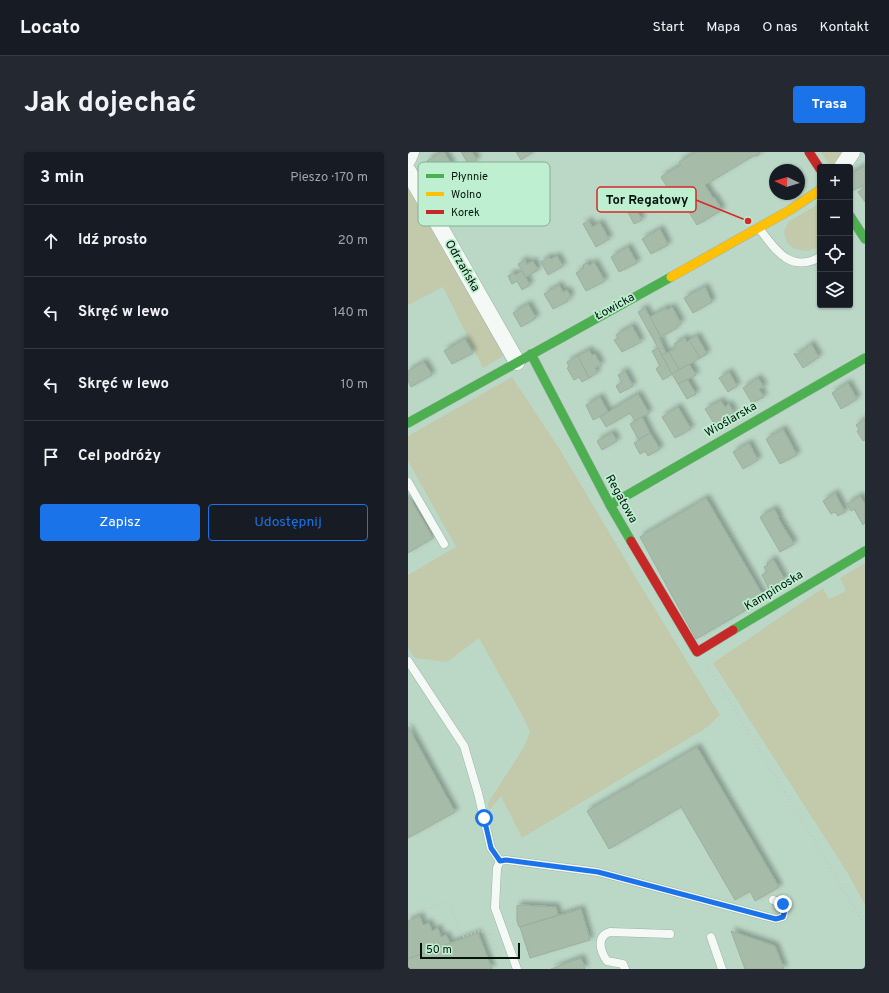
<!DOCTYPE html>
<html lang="pl">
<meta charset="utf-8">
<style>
:root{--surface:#171b24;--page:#242831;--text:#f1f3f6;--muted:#9ea1a6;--line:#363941;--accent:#1a73e8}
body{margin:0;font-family:Overpass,sans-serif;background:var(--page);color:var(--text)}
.controls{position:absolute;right:12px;top:12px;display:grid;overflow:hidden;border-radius:4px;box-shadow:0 1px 3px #0004}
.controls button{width:36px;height:36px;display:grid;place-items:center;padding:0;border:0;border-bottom:1px solid var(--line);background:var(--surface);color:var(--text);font:20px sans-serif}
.compass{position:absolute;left:361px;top:12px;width:36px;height:36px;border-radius:50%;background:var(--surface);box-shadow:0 1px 3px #0004;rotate:274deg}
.scale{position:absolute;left:12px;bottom:10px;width:100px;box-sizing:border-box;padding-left:4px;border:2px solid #03150a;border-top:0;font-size:11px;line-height:14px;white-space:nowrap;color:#03150a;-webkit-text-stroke:3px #bdefd0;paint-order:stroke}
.stop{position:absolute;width:12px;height:12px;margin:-9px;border:3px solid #1a73e8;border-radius:50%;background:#fff}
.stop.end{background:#1a73e8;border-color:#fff;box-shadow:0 1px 4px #0008}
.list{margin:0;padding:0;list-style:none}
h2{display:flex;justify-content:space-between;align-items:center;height:52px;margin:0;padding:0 16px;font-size:17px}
h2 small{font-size:13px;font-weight:400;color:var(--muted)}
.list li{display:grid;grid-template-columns:26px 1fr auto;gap:12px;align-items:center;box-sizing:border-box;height:72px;padding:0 16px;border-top:1px solid var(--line)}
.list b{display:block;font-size:15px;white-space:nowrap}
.list em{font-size:13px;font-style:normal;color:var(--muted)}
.actions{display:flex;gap:8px;padding:12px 16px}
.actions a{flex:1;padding:9px 0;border:1px solid var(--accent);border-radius:4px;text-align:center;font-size:14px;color:var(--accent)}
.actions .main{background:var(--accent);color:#fff}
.icon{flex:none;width:22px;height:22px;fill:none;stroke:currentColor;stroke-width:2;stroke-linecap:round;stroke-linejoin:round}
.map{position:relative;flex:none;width:457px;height:817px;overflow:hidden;border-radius:4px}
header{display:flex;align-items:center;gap:24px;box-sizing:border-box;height:56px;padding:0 20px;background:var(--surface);border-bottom:1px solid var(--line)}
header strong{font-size:19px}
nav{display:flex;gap:22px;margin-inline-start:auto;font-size:14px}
.intro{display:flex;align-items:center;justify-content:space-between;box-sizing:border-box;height:96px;padding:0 24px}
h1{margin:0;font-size:28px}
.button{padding:10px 18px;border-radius:4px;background:var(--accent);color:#fff;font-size:14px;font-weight:700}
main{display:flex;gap:24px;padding:0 24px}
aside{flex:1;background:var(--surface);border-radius:4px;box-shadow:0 1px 3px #0004}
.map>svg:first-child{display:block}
</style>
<header>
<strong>Locato</strong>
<nav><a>Start</a><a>Mapa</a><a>O nas</a><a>Kontakt</a></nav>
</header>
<div class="intro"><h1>Jak dojechać</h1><a class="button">Trasa</a></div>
<main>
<aside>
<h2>3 min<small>Pieszo · 170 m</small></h2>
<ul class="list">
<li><svg class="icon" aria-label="ahead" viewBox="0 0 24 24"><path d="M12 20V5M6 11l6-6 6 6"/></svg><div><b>Idź prosto</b></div><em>20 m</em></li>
<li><svg class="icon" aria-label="left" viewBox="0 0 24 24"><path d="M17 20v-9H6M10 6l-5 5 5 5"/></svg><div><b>Skręć w lewo</b></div><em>140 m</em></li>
<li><svg class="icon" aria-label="left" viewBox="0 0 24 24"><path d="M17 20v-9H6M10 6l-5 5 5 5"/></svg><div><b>Skręć w lewo</b></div><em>10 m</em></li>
<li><svg class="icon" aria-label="arrive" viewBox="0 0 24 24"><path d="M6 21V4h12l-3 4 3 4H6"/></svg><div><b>Cel podróży</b></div></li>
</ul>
<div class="actions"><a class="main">Zapisz</a><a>Udostępnij</a></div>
</aside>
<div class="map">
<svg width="457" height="817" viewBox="0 0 457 817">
<defs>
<filter id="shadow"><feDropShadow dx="3.5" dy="-3.5" stdDeviation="2" flood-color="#0004"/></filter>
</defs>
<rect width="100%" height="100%" fill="#bbd7c6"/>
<g fill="#c3caab">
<polygon points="413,0 435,0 423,15"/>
<polygon points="0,37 97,203 75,216 35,135 0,153"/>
<polygon points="412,51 412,95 399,99 386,97 379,91 376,80 380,70"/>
<polygon points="104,225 151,296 236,439 312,563 298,576 114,686 93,644 81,659 80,651 116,595 122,580 113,561 71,486 39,510 7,506 0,496 0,423 48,395 0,309 0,284"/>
<polygon points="457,411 457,753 439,720 305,511 415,436 421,447 438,439 432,426"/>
</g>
<g fill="#a7bba9" stroke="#9dafa0" filter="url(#shadow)">
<polygon points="34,0 36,0 44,13 28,23 21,14 22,13 19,9"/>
<polygon points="53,0 64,0 69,8 61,13"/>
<polygon points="108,0 125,0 113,8"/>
<polygon points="288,0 352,0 350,4 345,4 297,33 305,46 306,45 314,58 289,73 271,44 266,47 253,25 273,13 271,10"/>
<polygon points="457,14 457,32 442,40 442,22"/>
<polygon points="457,36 457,50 450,40"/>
<polygon points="226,54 234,68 226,72 219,58"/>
<polygon points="181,69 184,75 192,71 201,87 188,95 175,72"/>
<polygon points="252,77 260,93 243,102 234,87"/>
<polygon points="220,95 229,111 211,120 203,105"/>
<polygon points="149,104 155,114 140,123 133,110 141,105 143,107"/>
<polygon points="117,108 119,112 125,109 130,118 118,125 110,112"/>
<polygon points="186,110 197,129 178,139 168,121 176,116 175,113 179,111 181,114"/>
<polygon points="114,119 122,133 114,138 109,129 104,132 100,124 106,121 107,123"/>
<polygon points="151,133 155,140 159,138 163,145 159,147 160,149 145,157 136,142"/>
<polygon points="297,135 304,150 285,161 276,146"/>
<polygon points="120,152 128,166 113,175 105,161"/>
<polygon points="264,155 273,171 268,174 269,176 253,185 242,165 258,156 259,158"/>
<polygon points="237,156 253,185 251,186 258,201 254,203 230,160"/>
<polygon points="224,174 233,190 214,200 206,188 210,186 208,183"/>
<polygon points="289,184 299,202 292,206 281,188"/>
<polygon points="277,186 279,190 281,188 292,206 271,218 261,200 268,196 266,192"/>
<polygon points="57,187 65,201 44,212 36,199"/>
<polygon points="403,192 411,205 395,216 386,202 387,201 389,203"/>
<polygon points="250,196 264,222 255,228 248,217 252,214 244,199"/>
<polygon points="181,198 184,203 187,202 193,213 187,216 189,221 181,226 170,204"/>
<polygon points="261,200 271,218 264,222 254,203"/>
<polygon points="170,204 181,226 174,230 171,225 166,228 159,216 161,215 159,210"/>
<polygon points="16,210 24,223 3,235 0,229 0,219"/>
<polygon points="281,212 288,223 270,232 264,222"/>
<polygon points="217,219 225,234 212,241 208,234 214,230 210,223"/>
<polygon points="321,220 329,234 320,240 311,226"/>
<polygon points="350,226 356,235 351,237 356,245 344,251 335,236"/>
<polygon points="279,227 288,242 279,247 270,232"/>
<polygon points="440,231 449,247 433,257 424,241"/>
<polygon points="230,242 241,261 227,269 222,261 198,275 192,265"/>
<polygon points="192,245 200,260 185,268 178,253"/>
<polygon points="313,249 317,255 321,252 326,261 307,273 297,257"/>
<polygon points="270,255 283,277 267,286 254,265"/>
<polygon points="234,265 242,281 230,287 222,272"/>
<polygon points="457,267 457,288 455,289 449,279 451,277 448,273"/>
<polygon points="375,277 389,303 372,312 358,287"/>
<polygon points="204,281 209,289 194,298 189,289"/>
<polygon points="242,281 252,297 240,304 237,299 232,302 226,291"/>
<polygon points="341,291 350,308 335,317 325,300"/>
<polygon points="427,341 437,360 430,364 427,360 423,362 415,349"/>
<polygon points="0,343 25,386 0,401"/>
<polygon points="452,344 457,352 457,371 455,373 446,357 443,359 439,352"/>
<polygon points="298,346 357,447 288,487 232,385"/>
<polygon points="366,357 371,365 370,366 386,392 372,400 352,365"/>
<polygon points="365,407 377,428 361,437 354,423 359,420 356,415 360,413 359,411"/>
<polygon points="0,575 47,660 0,686"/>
<polygon points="289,595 371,735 347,749 342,739 327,748 273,655 201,697 179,659"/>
<polygon points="113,753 148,755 150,763 111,775 109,769 109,754"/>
<polygon points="173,757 182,788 122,806 112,775"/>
<polygon points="12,764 15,773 21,771 24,779 30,776 33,785 38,783 42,791 0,807 0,769"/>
<polygon points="323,779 367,794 376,817 337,817"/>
<polygon points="70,781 84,817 0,817 0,807"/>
<polygon points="173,806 177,817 143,817"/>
</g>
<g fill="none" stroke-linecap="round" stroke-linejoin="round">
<defs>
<g id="lane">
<path d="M351,76C367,97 382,122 412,105"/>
<polyline points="0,330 36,392"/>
<polyline points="0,509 56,594 70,641 83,696 92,709"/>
<polyline points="303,785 314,817"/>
<polyline points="109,817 87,756 89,716 92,709 98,708 190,720 368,767 375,765 377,758 375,752 365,748"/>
<path d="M217,817L215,812L199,809C192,799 188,784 202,780L262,782"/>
</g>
<g id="street">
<polyline points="0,7 3,0"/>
<polyline points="434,15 444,0"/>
<polyline points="0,19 109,210"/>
</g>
<g id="fast">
<polyline points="442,64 457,87"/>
<polyline points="123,202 202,353 223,389"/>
<polyline points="0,271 263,125"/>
<polyline points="202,353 457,206"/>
<polyline points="325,478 457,399"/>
</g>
<polyline id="slow" points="263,125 382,58 412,38"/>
<g id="jam">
<polyline points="401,0 412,17"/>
<polyline points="223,389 289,500 325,478"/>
</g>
</defs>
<use href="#lane" stroke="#9eb4a7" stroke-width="9"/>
<use href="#street" stroke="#9eb4a7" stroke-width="17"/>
<use href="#fast" stroke="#9eb4a7" stroke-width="10"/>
<use href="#slow" stroke="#9eb4a7" stroke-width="10"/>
<use href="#jam" stroke="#9eb4a7" stroke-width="10"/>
<g stroke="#c3cac5" stroke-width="2.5" stroke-dasharray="1 3" stroke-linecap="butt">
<polyline points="300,513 457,773"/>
<polyline points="0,762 39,751 42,752 54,785 72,779 82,782 96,817"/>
</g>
<use href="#lane" stroke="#f5f9f6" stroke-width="8"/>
<use href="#street" stroke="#f5f9f6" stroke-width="16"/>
<use href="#fast" stroke="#4caf50" stroke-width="9"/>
<use href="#slow" stroke="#ffc107" stroke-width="9"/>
<use href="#jam" stroke="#c62828" stroke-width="9"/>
</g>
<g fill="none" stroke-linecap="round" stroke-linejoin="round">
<polyline stroke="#1a73e8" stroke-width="5" points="76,666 83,696 92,709 98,708 190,720 368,767 375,765 377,758 375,752"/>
</g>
<g text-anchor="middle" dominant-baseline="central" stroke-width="3.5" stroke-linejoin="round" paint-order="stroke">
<g font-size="12" fill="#03150a" stroke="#bdefd0">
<text transform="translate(54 114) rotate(60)">Odrzańska</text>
<text transform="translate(207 155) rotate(-29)">Łowicka</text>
<text transform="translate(323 268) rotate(-30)">Wioślarska</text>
<text transform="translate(213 347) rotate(61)">Regatowa</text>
<text transform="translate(366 439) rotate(-31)">Kampinoska</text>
</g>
</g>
<rect x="10" y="10" width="132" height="64" rx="6" fill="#bdefd0" stroke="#85ae95" stroke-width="1"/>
<rect x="18" y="22" width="18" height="4" fill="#4caf50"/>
<rect x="18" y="40" width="18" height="4" fill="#ffc107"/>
<rect x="18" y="58" width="18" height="4" fill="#c62828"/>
<g font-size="11" fill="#03150a">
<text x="43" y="28">Płynnie</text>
<text x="43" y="46">Wolno</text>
<text x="43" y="64">Korek</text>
</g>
<path fill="none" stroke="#d62828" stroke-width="1.5" d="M340 69L288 48"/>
<circle fill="#d62828" stroke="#bdefd0" stroke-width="1.5" cx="340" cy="69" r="4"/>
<rect fill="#bdefd0" stroke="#d62828" stroke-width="1.5" x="189" y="35" width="99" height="25" rx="4"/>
<g font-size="13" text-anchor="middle" font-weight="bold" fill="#03150a">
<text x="239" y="52">Tor Regatowy</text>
</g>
</svg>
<div class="controls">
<button>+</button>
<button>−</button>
<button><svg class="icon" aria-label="locate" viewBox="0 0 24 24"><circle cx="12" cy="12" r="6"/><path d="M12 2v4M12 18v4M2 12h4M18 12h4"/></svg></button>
<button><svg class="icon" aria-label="layers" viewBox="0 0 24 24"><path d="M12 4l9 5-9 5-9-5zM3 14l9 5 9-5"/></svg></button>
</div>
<svg class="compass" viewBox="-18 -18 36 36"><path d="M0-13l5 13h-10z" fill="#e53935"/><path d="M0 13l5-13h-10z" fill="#9ea1a6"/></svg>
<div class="scale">50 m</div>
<div class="stop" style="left:76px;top:666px"></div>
<div class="stop end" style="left:375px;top:752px"></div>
</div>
</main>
